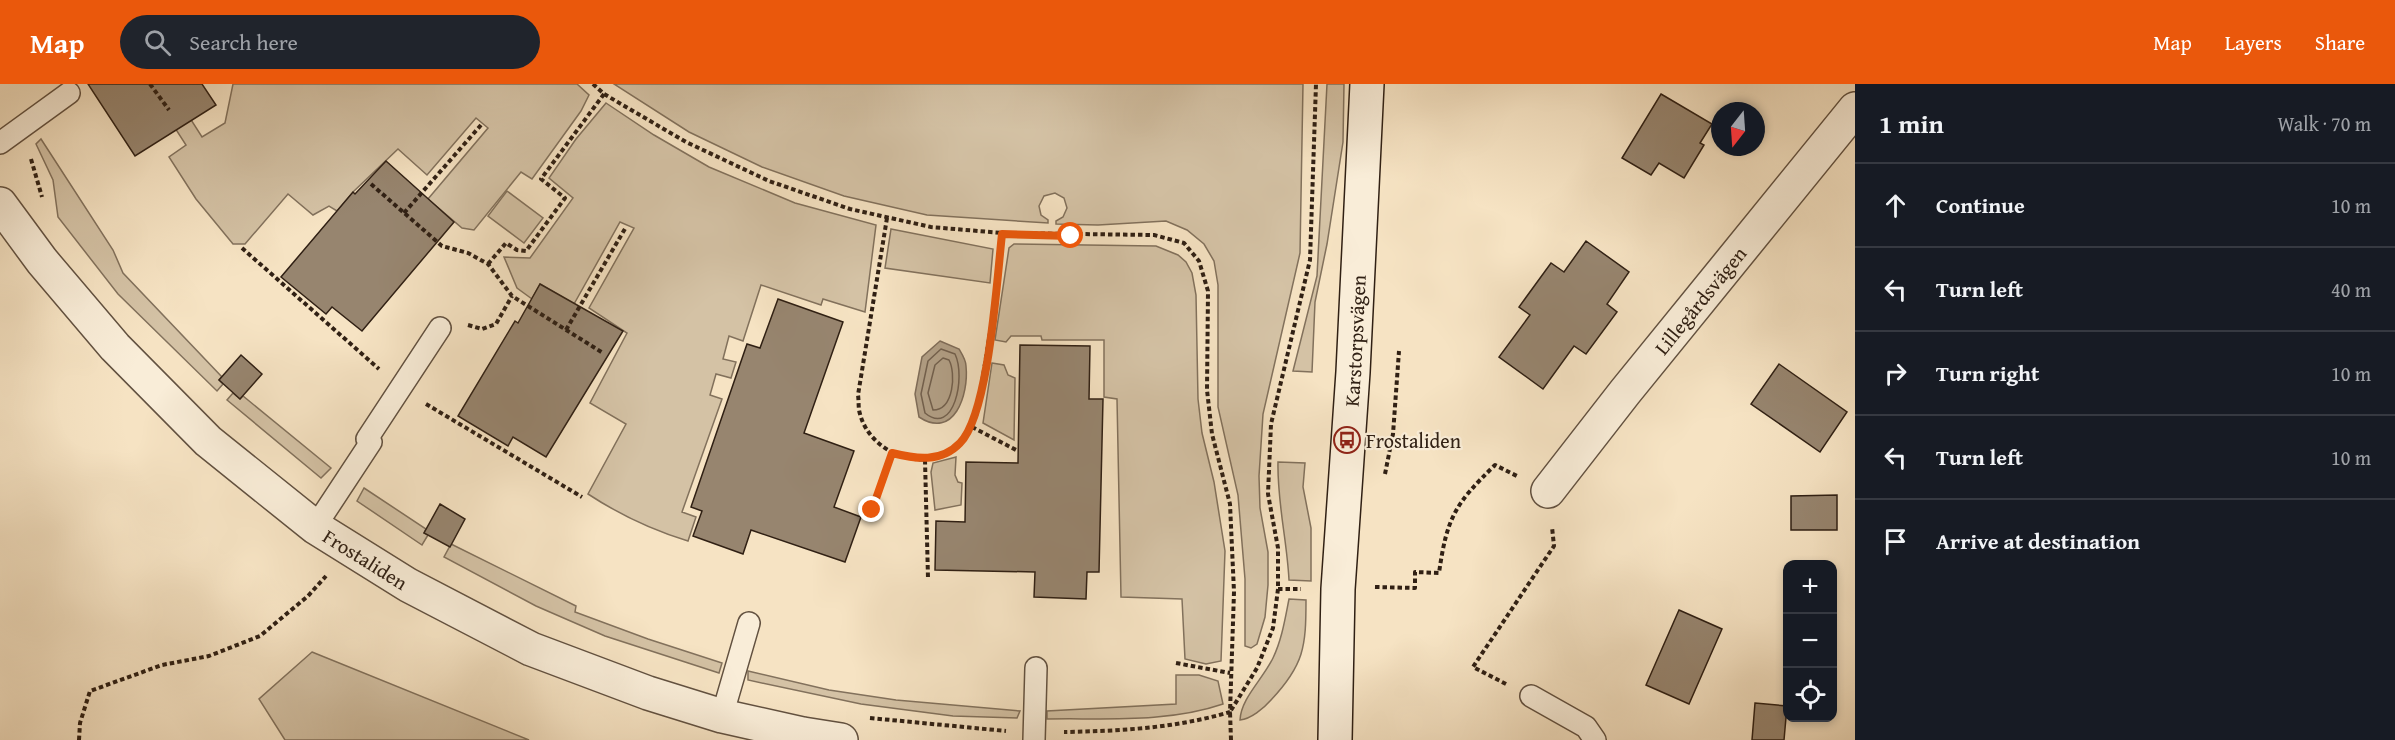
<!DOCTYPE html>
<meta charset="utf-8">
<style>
:root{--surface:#171b24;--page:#20242c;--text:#f1f3f6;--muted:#9ea1a6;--line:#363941;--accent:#ea580c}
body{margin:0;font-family:"Gentium Book Plus",serif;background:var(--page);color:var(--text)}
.controls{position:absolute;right:18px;bottom:18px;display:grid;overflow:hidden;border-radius:12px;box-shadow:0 3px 9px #0003}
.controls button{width:54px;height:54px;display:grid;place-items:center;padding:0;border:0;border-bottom:2px solid var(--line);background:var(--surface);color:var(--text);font:30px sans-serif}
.compass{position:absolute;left:1711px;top:18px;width:54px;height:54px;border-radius:50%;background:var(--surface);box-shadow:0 3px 9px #0003;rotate:197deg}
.stop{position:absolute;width:18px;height:18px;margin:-14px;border:4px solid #ea580c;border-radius:50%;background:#fff}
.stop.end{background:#ea580c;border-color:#fff;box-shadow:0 2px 6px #0008}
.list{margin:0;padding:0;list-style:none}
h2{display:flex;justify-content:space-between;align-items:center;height:78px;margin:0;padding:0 24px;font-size:26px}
h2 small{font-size:20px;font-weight:400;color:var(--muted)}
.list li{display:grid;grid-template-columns:39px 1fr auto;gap:18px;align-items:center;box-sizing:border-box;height:84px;padding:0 24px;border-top:2px solid var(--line)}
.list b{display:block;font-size:22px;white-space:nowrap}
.list em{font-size:20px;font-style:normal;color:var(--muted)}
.icon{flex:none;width:33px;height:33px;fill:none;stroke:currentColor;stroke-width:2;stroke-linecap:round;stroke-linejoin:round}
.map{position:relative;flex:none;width:1855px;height:656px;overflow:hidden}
header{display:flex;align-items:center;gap:36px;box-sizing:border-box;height:84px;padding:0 30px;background:var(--accent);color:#fff}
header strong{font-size:28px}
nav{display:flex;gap:33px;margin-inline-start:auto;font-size:21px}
.search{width:420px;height:54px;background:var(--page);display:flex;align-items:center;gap:15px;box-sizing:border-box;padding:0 21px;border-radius:33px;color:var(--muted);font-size:22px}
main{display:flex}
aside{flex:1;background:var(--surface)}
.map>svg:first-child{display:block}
</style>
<header>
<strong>Map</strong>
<div class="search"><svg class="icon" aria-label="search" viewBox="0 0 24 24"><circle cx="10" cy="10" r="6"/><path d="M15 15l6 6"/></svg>Search here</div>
<nav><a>Map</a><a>Layers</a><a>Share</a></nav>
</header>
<main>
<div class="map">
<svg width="1855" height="656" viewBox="0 0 1855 656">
<rect width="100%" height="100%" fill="#f6e3c3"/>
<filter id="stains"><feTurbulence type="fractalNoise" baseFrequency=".00333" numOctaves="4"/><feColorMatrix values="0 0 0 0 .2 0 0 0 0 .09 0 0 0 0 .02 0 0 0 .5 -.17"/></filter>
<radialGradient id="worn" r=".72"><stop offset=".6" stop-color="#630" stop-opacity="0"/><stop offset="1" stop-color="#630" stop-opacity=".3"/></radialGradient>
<g fill="#d4c2a5" stroke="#82715c" stroke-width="1.5">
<polygon points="233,0 577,0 589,11 581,27 532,95 521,88 474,146 462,144 428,115 488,44 476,34 427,91 398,65 353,108 337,127 329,122 313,131 288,110 245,160 233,160 196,115 169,73 186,61 166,30 181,20 202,53 225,39"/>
<polygon points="614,0 1303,0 1300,169 1263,330 1259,392 1260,424 1268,468 1268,501 1265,533 1257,560 1251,564 1245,562 1245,495 1238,411 1218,323 1218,201 1214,177 1204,160 1187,146 1166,137 1098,141 1056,140 1056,137 1063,133 1067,124 1064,114 1055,109 1044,112 1039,122 1041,131 1048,136 1048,139 927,131 844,112 762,83 689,48"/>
<polygon points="1327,0 1344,0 1343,58 1327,160 1315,218 1312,288 1293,287 1317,192"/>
<path d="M606,19L654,51L709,83L795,119L876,141L865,228L823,215L821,221L761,201L743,257L729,252L723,275L736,278L731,294L716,290L710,311L722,315L682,428L696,433L688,457C652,446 620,431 588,410L626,340L590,319L627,249L589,224L634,144L620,138L574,220L540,200L532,215L517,204L504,173L530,174L573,114L549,94L576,55Z"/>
<polygon points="41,55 113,166 123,189 222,293 219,296 223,300 217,307 118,210 58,133 53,96 36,60"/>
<polygon points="507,107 543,134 524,159 488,132"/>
<polygon points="891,145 993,165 990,199 885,184"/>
<polygon points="1014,160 1156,162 1178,171 1186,178 1192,189 1196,211 1198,315 1202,349 1214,398 1225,467 1221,577 1206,580 1185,575 1182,515 1121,513 1117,315 1104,313 1104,256 1042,256 1041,252 1011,252 1006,258 995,256 1009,164"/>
<polygon points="992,279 1004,281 1008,291 1015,294 1014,356 983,339"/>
<polygon points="233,309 240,315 243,312 331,384 321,394 227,316"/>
<polygon points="956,373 955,391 958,398 962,399 961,421 935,426 931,388 933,379"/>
<path d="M1278,378L1305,379L1303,403L1311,444V497L1289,496C1287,456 1277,418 1278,378Z"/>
<polygon points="364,404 426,445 424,449 428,451 422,461 357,417"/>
<polygon points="451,460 576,522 575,528 648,555 722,579 719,589 605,552 536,522 444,473"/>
<path d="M1289,515L1306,516C1306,563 1304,581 1271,616C1264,624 1251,635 1240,636C1241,614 1263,595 1273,574C1282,555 1285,535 1289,515Z"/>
<polygon points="312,568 529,656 285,656 259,615"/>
<polygon points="748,587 829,606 896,616 1020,627 1017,634 953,632 861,620 748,596"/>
<path d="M1176,591H1199L1218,597L1223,620C1168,639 1105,634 1047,635V627L1176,620Z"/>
</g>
<path fill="#b3a188" stroke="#7f6d5a" stroke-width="1.5" d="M940,257L959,265C962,270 966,276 966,282C969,311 954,356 919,333L915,310L922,273Z"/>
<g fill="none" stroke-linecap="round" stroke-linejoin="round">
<g stroke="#72604e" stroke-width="1.5">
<path d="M941,265L955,270C966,293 954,353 925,329L921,310L928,277Z"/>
<path d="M943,274L949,276C956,289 954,326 933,326L928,309L935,281Z"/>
</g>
</g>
<g fill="#97856f" stroke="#302014" stroke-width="1.5">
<polygon points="88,0 202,0 216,21 135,72"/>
<polygon points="1661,10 1712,40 1700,59 1704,61 1684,94 1659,79 1651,91 1622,74"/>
<polygon points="386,77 454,138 362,247 332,223 326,230 281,193 353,108 355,110"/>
<polygon points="1586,157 1629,188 1607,220 1617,228 1586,270 1574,262 1543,305 1499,273 1530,231 1519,223 1551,179 1564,188"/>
<polygon points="540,200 623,247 546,373 513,353 508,362 458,332 515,237 518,239"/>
<polygon points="778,215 843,238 804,349 854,367 834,423 861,433 845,478 751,446 743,470 693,452 702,427 691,423 747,260 760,264"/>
<polygon points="1020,261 1090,262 1089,315 1103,315 1099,488 1087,488 1086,515 1034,513 1035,488 935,486 936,437 965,438 966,378 1018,379"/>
<polygon points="241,271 262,290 240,315 219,296"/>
<polygon points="1779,280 1847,328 1820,368 1751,320"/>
<polygon points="1837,411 1837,446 1791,446 1791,412"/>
<polygon points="440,420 465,435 450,463 424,449"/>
<polygon points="1679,526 1722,545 1689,620 1646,601"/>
<polygon points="1755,619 1787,622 1784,656 1752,656"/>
</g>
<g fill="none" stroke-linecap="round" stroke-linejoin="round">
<defs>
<g id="lane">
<polyline points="0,59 69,9"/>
<polyline points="367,355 440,244"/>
<polyline points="315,443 371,358"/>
<polyline points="1531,612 1586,643 1595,656"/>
<polyline points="722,632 749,539"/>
<polyline points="1034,656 1036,584"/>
</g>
<g id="street">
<path id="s1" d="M0,120L42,177L115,263L208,357L315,443L408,501L531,565L648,609L722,632L803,650L841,656"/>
<path id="s2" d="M1548,407L1625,308L1855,25"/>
</g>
<g id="secondary">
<path id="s3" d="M1335,656L1338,505L1353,288L1367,0"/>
</g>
</defs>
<use href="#lane" stroke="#625140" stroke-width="24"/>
<use href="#street" stroke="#625140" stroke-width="36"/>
<use href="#secondary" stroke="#302014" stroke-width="36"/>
<g stroke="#302014" stroke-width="4" stroke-dasharray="4.5 3" stroke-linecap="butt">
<polyline points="150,0 169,26"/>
<path d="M593,0L604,10L686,58L769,97L850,125L931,143L1002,149L1154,151L1184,159L1199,177L1208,207L1207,306L1212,350L1230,420L1234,508L1230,628C1176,644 1121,647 1064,648"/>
<polyline points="31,75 42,113"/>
<polyline points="371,100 442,162 468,169 488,180 512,212 603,269"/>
<polyline points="404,129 481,41"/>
<path d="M887,134L858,311C859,317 858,324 860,330C869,365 914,387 946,369C962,360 971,346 977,329L994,224L1002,150"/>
<polyline points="242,164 379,285"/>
<polyline points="488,180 506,159 517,166 526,167 565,114 541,95 604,10"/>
<polyline points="468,241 482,245 496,240 512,212"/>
<polyline points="566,246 626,143"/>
<polyline points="426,320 582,413"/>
<polyline points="972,343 1018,367"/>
<polyline points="925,376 928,494"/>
<polyline points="1385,390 1393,350 1399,267"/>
<polyline points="872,426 892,369"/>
<path d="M1375,503L1415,504V488L1439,489C1447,433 1455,420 1495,381L1517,392"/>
<polyline points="1278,505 1301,505"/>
<polyline points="1176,579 1230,589"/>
<polyline points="1506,600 1473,583 1554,462 1552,443"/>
<polyline points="870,634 1006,647"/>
<polyline points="79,656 80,639 90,607 162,581 209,572 260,552 308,512 326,492"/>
<polyline points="1231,656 1230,628 1257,584 1273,544 1278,505 1278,464 1268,410 1271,340 1310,176 1316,0"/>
</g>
<use href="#lane" stroke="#f9edd8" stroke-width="21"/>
<use href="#street" stroke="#f9edd8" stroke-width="33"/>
<use href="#secondary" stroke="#f9edd8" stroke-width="33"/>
</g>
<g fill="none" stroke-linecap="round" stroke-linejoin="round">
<path stroke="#ea580c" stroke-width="8" d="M872,426L892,369C916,375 941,379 960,359C989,330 997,194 1002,150L1071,152"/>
</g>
<defs>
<symbol id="bus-ring" viewBox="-11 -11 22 22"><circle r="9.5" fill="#f9edd8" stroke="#8f2418" stroke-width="1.5"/><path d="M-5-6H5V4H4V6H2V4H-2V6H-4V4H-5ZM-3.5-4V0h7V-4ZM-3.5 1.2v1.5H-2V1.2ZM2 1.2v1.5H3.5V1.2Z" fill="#8f2418"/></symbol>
</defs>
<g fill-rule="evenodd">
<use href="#bus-ring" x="1332" y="341" width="30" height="30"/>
</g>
<g text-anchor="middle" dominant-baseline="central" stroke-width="4.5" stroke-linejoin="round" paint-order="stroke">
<g font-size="20" fill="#302014" stroke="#f9edd8">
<text stroke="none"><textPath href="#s2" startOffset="244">Lillegårdsvägen</textPath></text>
<text stroke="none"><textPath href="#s3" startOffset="400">Karstorpsvägen</textPath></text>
<text stroke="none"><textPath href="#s1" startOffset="513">Frostaliden</textPath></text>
</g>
<g font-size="20" fill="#302014" stroke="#f9edd8" text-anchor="start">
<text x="1366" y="356">Frostaliden</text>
</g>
</g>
<rect width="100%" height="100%" filter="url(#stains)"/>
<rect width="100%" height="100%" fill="url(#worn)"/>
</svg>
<div class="controls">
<button>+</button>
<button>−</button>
<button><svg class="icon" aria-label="locate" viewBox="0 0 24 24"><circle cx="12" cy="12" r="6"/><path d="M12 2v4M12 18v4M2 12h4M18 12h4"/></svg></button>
</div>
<svg class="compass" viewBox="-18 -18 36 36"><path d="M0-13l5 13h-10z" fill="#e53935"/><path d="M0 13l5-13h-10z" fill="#9ea1a6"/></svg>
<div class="stop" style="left:1071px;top:152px"></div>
<div class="stop end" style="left:872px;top:426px"></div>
</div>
<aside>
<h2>1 min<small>Walk · 70 m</small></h2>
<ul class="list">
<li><svg class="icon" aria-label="ahead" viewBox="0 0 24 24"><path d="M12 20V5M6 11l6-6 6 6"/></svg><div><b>Continue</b></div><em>10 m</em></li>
<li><svg class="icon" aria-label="left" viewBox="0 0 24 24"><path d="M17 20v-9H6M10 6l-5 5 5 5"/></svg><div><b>Turn left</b></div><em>40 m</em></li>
<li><svg class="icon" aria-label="right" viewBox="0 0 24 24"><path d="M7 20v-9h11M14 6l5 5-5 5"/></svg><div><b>Turn right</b></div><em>10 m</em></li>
<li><svg class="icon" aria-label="left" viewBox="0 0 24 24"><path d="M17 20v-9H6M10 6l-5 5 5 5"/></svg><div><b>Turn left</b></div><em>10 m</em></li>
<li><svg class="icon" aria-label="arrive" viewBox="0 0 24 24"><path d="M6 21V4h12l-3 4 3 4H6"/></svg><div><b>Arrive at destination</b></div></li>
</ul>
</aside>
</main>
